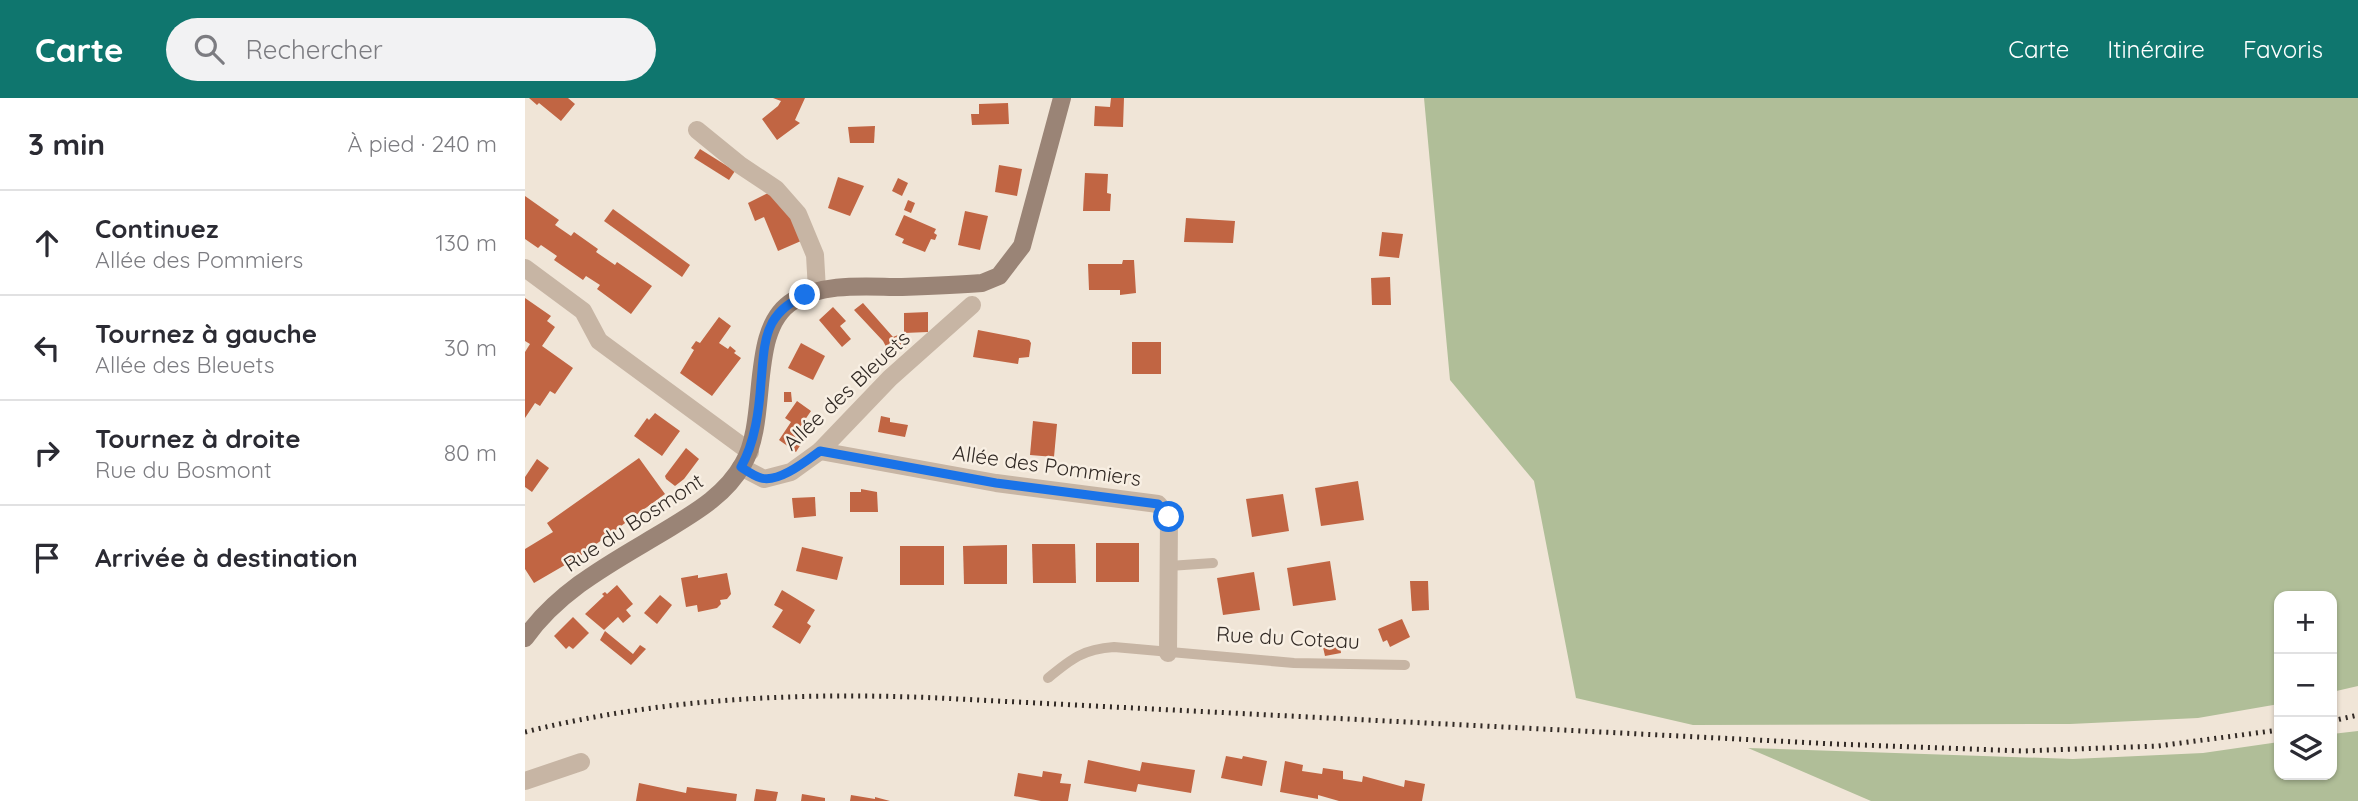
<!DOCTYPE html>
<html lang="fr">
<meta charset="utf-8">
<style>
:root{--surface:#fff;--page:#f2f2f3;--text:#2b2b33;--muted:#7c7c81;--line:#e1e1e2;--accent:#0f766e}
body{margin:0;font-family:Quicksand,sans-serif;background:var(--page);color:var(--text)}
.controls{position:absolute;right:21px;bottom:21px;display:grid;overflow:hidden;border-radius:14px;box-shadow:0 2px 5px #0004}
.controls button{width:63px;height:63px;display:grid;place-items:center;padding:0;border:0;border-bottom:2px solid var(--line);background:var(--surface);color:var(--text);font:35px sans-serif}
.stop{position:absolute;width:21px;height:21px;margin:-16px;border:5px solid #1a73e8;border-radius:50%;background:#fff}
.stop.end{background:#1a73e8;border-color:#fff;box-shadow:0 2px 7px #0008}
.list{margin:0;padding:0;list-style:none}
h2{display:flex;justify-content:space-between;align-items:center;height:91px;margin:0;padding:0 28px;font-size:30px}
h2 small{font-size:23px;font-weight:400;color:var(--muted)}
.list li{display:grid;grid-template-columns:46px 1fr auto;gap:21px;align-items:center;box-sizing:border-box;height:105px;padding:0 28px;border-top:2px solid var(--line)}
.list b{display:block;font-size:26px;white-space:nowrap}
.list p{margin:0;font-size:23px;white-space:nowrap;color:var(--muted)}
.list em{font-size:23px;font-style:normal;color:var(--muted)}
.icon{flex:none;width:38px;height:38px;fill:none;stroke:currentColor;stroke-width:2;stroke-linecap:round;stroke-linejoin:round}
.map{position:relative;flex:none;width:1833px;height:703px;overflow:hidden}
header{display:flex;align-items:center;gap:42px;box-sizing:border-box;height:98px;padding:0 35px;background:var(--accent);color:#fff}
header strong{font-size:33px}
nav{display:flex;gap:38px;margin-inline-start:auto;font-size:24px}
.search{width:490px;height:63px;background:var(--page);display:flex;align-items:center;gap:18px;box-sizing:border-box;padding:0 24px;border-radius:38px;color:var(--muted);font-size:26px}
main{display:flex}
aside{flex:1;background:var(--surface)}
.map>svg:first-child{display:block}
</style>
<header>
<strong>Carte</strong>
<div class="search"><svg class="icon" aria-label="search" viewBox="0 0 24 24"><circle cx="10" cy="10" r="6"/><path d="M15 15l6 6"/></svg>Rechercher</div>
<nav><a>Carte</a><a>Itinéraire</a><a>Favoris</a></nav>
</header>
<main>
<aside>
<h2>3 min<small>À pied · 240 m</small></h2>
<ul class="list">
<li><svg class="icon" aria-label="ahead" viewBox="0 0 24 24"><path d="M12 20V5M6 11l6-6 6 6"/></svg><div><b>Continuez</b><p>Allée des Pommiers</p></div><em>130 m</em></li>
<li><svg class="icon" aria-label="left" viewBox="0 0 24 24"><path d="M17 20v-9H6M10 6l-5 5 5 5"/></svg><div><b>Tournez à gauche</b><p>Allée des Bleuets</p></div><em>30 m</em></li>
<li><svg class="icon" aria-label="right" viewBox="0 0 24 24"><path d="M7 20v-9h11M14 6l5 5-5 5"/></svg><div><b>Tournez à droite</b><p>Rue du Bosmont</p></div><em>80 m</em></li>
<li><svg class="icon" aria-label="arrive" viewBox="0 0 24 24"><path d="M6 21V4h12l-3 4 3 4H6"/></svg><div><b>Arrivée à destination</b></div></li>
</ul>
</aside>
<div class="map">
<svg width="1833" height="703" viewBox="0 0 1833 703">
<rect width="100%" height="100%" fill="#f0e5d7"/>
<g fill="#b0be98">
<polygon points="899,0 1833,0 1833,588 1807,594 1807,498 1754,498 1754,606 1673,620 1545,626 1168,627 1051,600 1009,383 925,282"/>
<polygon points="1833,633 1833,703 1346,703 1223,650 1548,661 1678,655 1754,644 1754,677 1807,677 1807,636"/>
</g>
<g fill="#c16543">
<polygon points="4,0 43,0 50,6 36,23 14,5 12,7"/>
<polygon points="248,0 280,0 270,22 275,25 252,42 237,21 253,8 256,3"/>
<polygon points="586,0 599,0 598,29 569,28 570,8 585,9"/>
<polygon points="483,5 484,26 447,27 446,16 454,16 454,6"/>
<polygon points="350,28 349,45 325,45 323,29"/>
<polygon points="175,51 210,73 204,82 169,60"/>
<polygon points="474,67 497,71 492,98 470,94"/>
<polygon points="560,75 583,76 582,95 586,96 585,113 558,113"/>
<polygon points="313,79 339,88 325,118 303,110"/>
<polygon points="373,80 383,85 377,98 367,93"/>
<polygon points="245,94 262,110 276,143 253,153 239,119 230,123 223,105"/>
<polygon points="0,98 34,122 30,127 46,138 49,134 73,151 71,154 90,167 92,164 127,188 106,216 72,191 75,187 61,178 58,182 29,162 32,158 16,147 13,150 0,141"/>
<polygon points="383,102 390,105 386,115 379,112"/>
<polygon points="88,111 165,167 157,179 79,123"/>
<polygon points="440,113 463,118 455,152 433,147"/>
<polygon points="379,117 411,131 409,135 412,137 410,142 406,141 400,154 377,145 379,141 370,137"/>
<polygon points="661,120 710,123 708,145 659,144"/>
<polygon points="857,134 878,136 874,160 854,158"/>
<polygon points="598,162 609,162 611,195 595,197 595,192 564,192 563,166 597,166"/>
<polygon points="865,179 866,207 847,207 846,180"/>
<polygon points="0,200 26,218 22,223 30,229 17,248 48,270 30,296 25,293 15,308 10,305 0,320 0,254 5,246 0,243"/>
<polygon points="338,205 368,239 373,237 381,249 366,258 358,243 329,212"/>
<polygon points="308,209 321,223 315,228 326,241 317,249 294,222"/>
<polygon points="403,214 403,234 379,235 379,215"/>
<polygon points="194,219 206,228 194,245 203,251 205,248 211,253 209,255 216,260 187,298 155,275 169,252 166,250 171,243 175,245"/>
<polygon points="453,232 504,242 506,245 504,259 494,260 493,266 448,259"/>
<rect x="607" y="244" width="29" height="32"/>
<polygon points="276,245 300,258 288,282 263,270"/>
<polygon points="259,294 266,294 267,304 259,304"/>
<polygon points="272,303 286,313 275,329 283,335 271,354 254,342 266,324 260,320"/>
<polygon points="130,315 155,333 137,358 109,338 122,320 124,322"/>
<polygon points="356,318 365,320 365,324 383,327 380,339 353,334"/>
<polygon points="508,323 532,326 529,359 505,357"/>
<polygon points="161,350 174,361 159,381 150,388 141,381 140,378"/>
<polygon points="114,360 140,396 52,460 9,485 0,471 0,451 28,434 22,425"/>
<polygon points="12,361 24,370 7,394 0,389 0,379"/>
<polygon points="833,383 839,422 796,428 790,390"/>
<polygon points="336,391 352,394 353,414 325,414 325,394 336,394"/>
<polygon points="758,396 764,433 727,439 721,401"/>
<polygon points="290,399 291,418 269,420 267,400"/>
<rect x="571" y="445" width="43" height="39"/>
<polygon points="507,446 550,446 551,485 508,485"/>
<polygon points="482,447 482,486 439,486 438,448"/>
<rect x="375" y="448" width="44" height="39"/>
<polygon points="277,449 318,459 312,482 271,473"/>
<polygon points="805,463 811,502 768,508 762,470"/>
<polygon points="729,474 735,512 698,517 692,480"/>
<polygon points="202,475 206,496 202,501 195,502 196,506 192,510 173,514 172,507 161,509 156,480 173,477 173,480"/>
<polygon points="885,483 903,483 904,512 887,513"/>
<polygon points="92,487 108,506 101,512 106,518 98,525 93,519 79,532 60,516 79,498 77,496 80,494 82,496"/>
<polygon points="257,492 290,512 282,525 286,528 275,546 247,529 258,512 249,507"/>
<polygon points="135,497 147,507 132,526 119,515"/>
<polygon points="48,519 64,535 48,551 44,548 41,551 29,538"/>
<polygon points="877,521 885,539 865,549 862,542 858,544 853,531"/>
<polygon points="80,533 108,556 115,547 121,551 106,567 75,542"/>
<polygon points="814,539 816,555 800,558 797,545"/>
<polygon points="701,658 717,661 718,658 742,663 737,688 696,680"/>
<polygon points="563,662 615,673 617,664 670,672 666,695 613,686 611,694 559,685"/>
<polygon points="760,663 778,667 777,673 797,676 798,670 818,673 818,681 837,684 838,678 879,689 880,682 900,686 897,703 814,703 793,697 793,701 755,694"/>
<polygon points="518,673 537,676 535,685 546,686 543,703 516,703 489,698 493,675 517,679"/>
<polygon points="114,685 161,695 162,689 212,696 211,703 111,703"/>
<polygon points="231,691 253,694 251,703 229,703"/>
<polygon points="277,696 300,700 300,703 276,703"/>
<polygon points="326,697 350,701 350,699 365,703 325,703"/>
</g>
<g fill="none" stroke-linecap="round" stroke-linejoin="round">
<g stroke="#c7b5a4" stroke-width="10">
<polyline points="644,468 688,465"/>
<path d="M523,580C546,561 558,551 589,549L769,565L880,567"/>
</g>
<g stroke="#c7b5a4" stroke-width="18">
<polyline points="172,32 215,67 251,91 273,116 290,157 292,192"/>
<polyline points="0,170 58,213 74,243 225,354"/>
<polyline points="295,353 471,385 633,406 644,419 643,555"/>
<polyline points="216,369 239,381 266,374 295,353 365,280 447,207"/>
<polyline points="0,683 56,664"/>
</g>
<path stroke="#9a8476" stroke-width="18" d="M0,540C35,491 88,464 138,434C169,415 200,398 218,366C245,320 222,231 268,203C300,184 342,189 377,189C404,188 431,187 457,185L474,178L497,148L537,0"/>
<g stroke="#322a25" stroke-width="5" stroke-dasharray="2 5" stroke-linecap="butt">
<polyline points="1807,623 1833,617"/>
<path d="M0,634C136,600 275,594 414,600L1310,646L1498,653L1633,648L1754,632"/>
</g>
</g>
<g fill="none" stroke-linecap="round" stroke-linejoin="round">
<path stroke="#1a73e8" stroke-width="9" d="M280,197C266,204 255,211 247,225C238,242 238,265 236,284C234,313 230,344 216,369C222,373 229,378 236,380C254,385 281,363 295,353L471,385L633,406L644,419"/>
</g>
<g text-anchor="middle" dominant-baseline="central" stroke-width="5" stroke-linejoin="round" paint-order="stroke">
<g font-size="21" fill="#322a25" stroke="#f8efe3">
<text transform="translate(321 292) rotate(-43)">Allée des Bleuets</text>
<text transform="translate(522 367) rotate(8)">Allée des Pommiers</text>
<text transform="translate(108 424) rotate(-33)">Rue du Bosmont</text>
<text transform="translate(763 539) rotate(3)">Rue du Coteau</text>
</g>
</g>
</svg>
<div class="controls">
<button>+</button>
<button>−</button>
<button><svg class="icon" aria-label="layers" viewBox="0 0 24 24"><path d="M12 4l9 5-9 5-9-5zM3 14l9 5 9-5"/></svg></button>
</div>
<div class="stop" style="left:644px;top:419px"></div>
<div class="stop end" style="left:280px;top:197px"></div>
</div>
</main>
